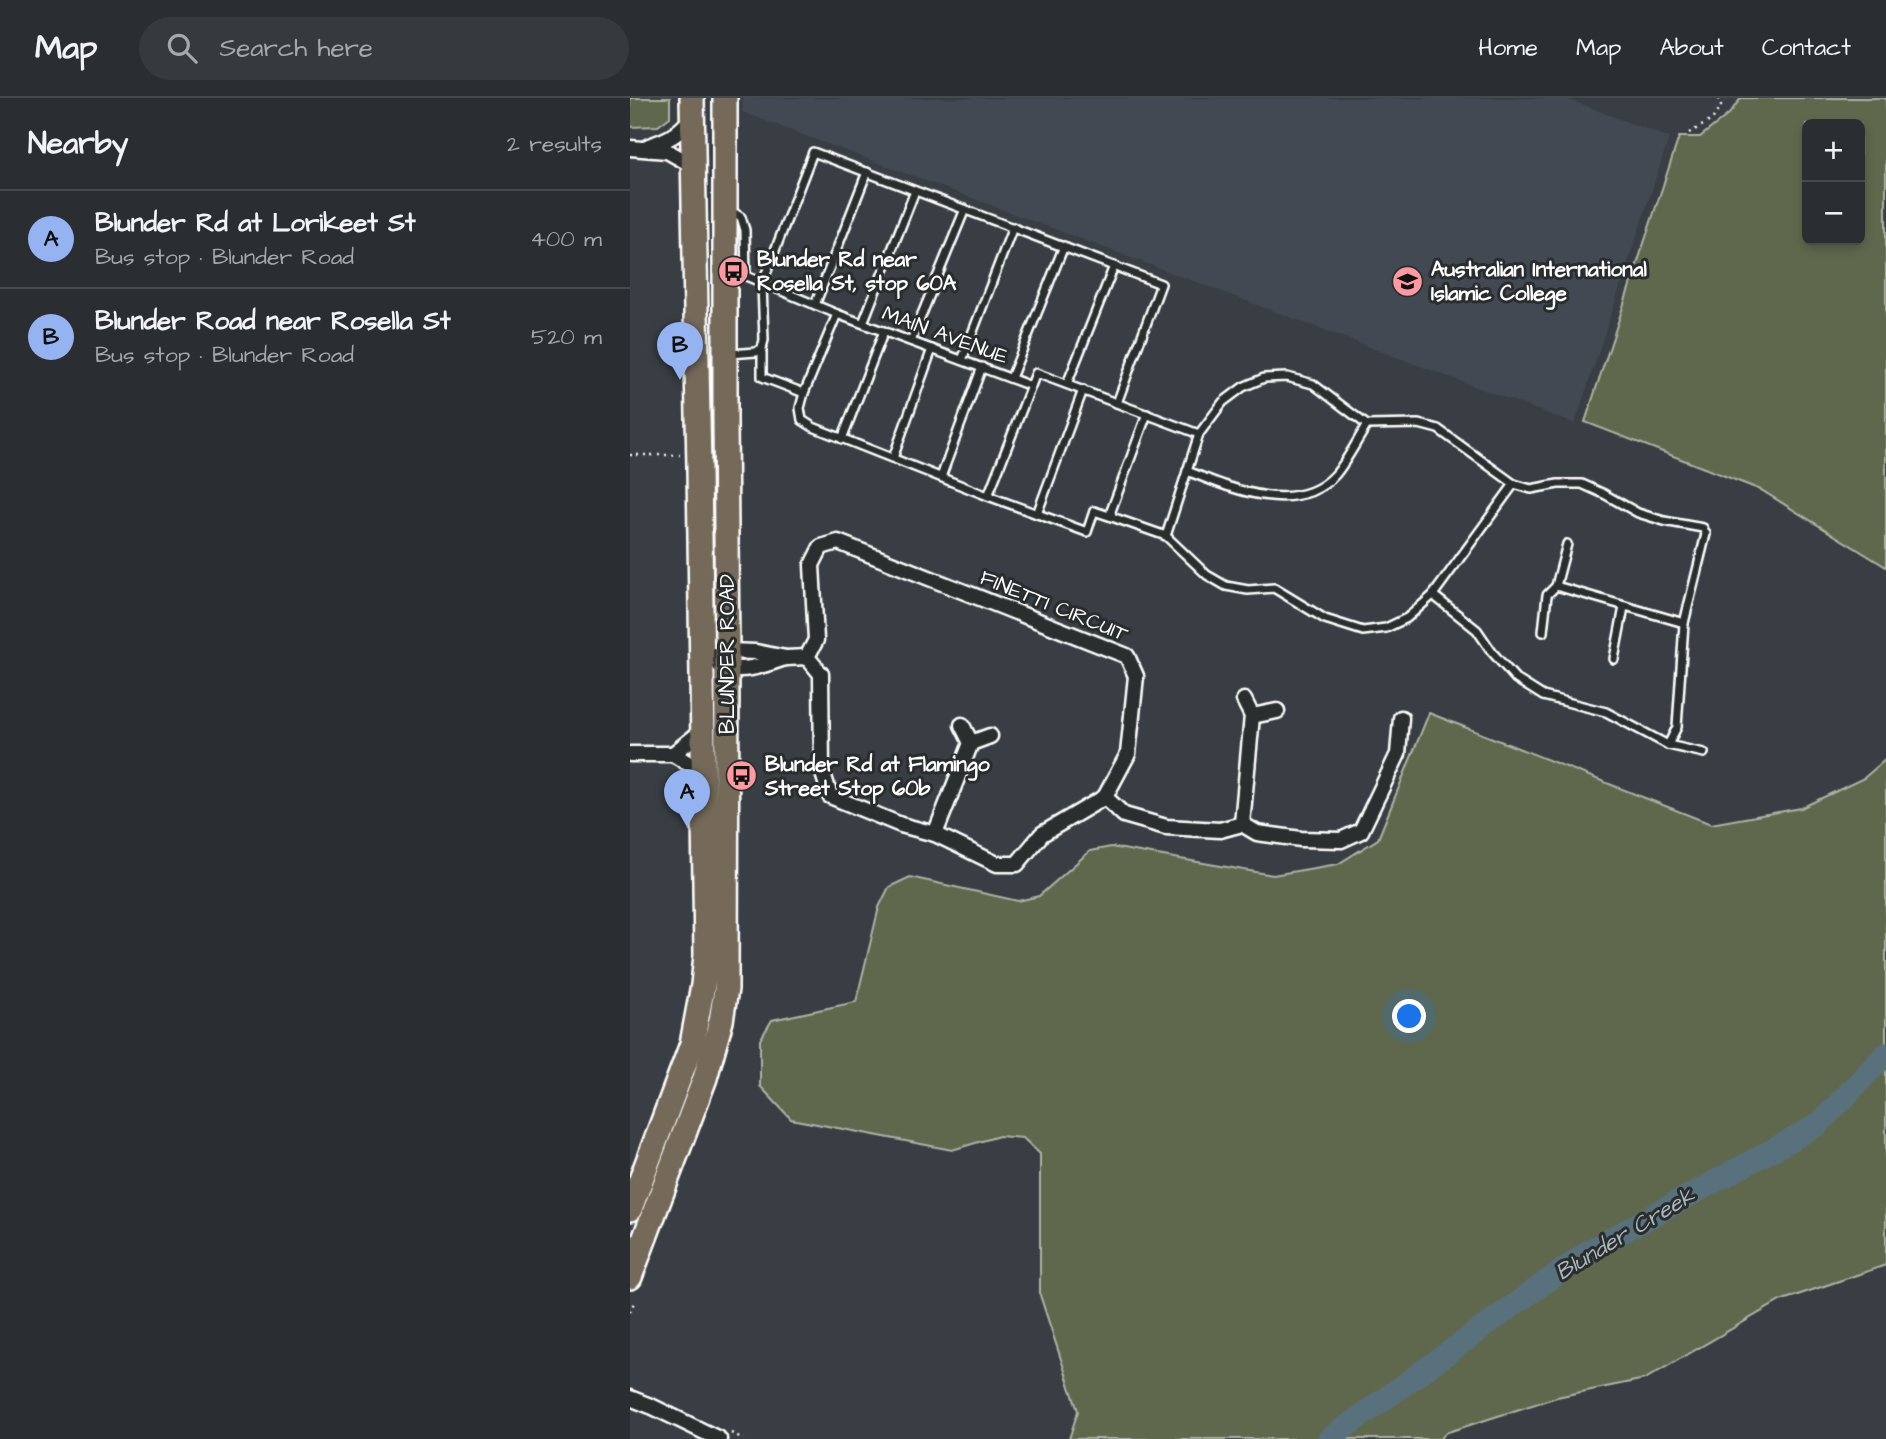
<!DOCTYPE html>
<meta charset="utf-8">
<style>
:root{--surface:#2a2e32;--page:#363a3e;--text:#f1f3f6;--muted:#a5a8ac;--line:#464a4d;--accent:#95b2f1}
body{margin:0;font-family:"Architects Daughter",sans-serif;background:var(--page);color:var(--text)}
.controls{position:absolute;right:21px;top:21px;display:grid;overflow:hidden;border-radius:10px;box-shadow:0 4px 10px #0003}
.controls button{width:63px;height:63px;display:grid;place-items:center;padding:0;border:0;border-bottom:2px solid var(--line);background:var(--surface);color:var(--text);font:35px sans-serif}
.you{position:absolute;left:780px;top:919px;width:24px;height:24px;margin:-18px;border:5px solid #fff;border-radius:50%;background:#1a73e8;box-shadow:0 0 0 10px #1a73e833}
.badge{display:grid;place-items:center;width:46px;height:46px;border-radius:50%;background:var(--accent);color:#111;font-size:23px;font-weight:700}
.pin{position:absolute;translate:-50% -58px;filter:drop-shadow(0 2px 4px #0008)}
.pin::after{content:'';position:absolute;top:37px;width:24px;height:21px;background:inherit;clip-path:polygon(0 0,100% 0,50% 100%)}
.list{margin:0;padding:0;list-style:none}
h2{display:flex;justify-content:space-between;align-items:center;height:91px;margin:0;padding:0 28px;font-size:30px}
h2 small{font-size:23px;font-weight:400;color:var(--muted)}
.list li{display:grid;grid-template-columns:46px 1fr auto;gap:21px;align-items:center;box-sizing:border-box;height:98px;padding:0 28px;border-top:2px solid var(--line)}
.list b{display:block;font-size:26px;white-space:nowrap}
.list p{margin:0;font-size:23px;white-space:nowrap;color:var(--muted)}
.list em{font-size:23px;font-style:normal;color:var(--muted)}
.icon{flex:none;width:38px;height:38px;fill:none;stroke:currentColor;stroke-width:2;stroke-linecap:round;stroke-linejoin:round}
.map{position:relative;flex:none;width:1256px;height:1341px;overflow:hidden}
header{display:flex;align-items:center;gap:42px;box-sizing:border-box;height:98px;padding:0 35px;background:var(--surface);border-bottom:2px solid var(--line)}
header strong{font-size:33px}
nav{display:flex;gap:38px;margin-inline-start:auto;font-size:24px}
.search{width:490px;height:63px;background:var(--page);display:flex;align-items:center;gap:18px;box-sizing:border-box;padding:0 24px;border-radius:38px;color:var(--muted);font-size:26px}
main{display:flex}
aside{flex:1;background:var(--surface)}
.map>svg:first-child{display:block}
</style>
<header>
<strong>Map</strong>
<div class="search"><svg class="icon" aria-label="search" viewBox="0 0 24 24"><circle cx="10" cy="10" r="6"/><path d="M15 15l6 6"/></svg>Search here</div>
<nav><a>Home</a><a>Map</a><a>About</a><a>Contact</a></nav>
</header>
<main>
<aside>
<h2>Nearby<small>2 results</small></h2>
<ul class="list">
<li><span class="badge">A</span><div><b>Blunder Rd at Lorikeet St</b><p>Bus stop · Blunder Road</p></div><em>400 m</em></li>
<li><span class="badge">B</span><div><b>Blunder Road near Rosella St</b><p>Bus stop · Blunder Road</p></div><em>520 m</em></li>
</ul>
</aside>
<div class="map">
<svg width="1256" height="1341" viewBox="0 0 1256 1341">
<rect width="100%" height="100%" fill="#383e43"/>
<filter id="ink" filterUnits="userSpaceOnUse"><feTurbulence type="fractalNoise" baseFrequency=".0143" numOctaves="2"/><feDisplacementMap in="SourceGraphic" scale="14" xChannelSelector="R" yChannelSelector="G"/><feConvolveMatrix kernelMatrix="1 2 1 2 8 2 1 2 1" color-interpolation-filters="sRGB"/></filter>
<g filter="url(#ink)">
<polygon fill="#424a52" points="113,0 935,0 1039,40 945,326 112,14"/>
<g fill="#5f674d" stroke="#afb3a6" stroke-width="2" fill-rule="evenodd">
<polygon points="0,0 40,0 40,19 28,28 0,29"/>
<path d="M1111,0H1256V469L1131,392L955,324L1049,39H1070L1099,16ZM1177,26H1230V142H1177Z"/>
<polygon points="799,615 1081,726 1171,710 1234,680 1256,661 1256,1167 1150,1203 1015,1281 927,1299 815,1335 811,1341 439,1341 448,1313 410,1197 410,1056 393,1040 369,1038 322,1052 161,1021 130,988 130,942 142,922 226,904 249,809 259,789 280,779 388,803 409,798 460,753 481,749 643,777 708,766 748,741"/>
</g>
<g fill="none" stroke-linecap="round" stroke-linejoin="round">
<polyline stroke="#59717b" stroke-width="23" points="699,1341 960,1152 1188,1027 1256,956"/>
<defs>
<g id="lane">
<polyline points="98,111 111,119 115,132 116,178 207,216 401,288 406,275 569,336"/>
<polyline points="185,207 237,74"/>
<polyline points="233,225 285,93"/>
<polyline points="281,243 335,111"/>
<polyline points="132,250 132,279 174,295 207,216"/>
<polyline points="100,256 126,254 132,250 134,242 132,186 183,54 531,186 487,305"/>
<polyline points="332,262 383,129"/>
<polyline points="381,280 434,148"/>
<polyline points="437,286 484,168"/>
<polyline points="401,288 358,398 457,434 464,413 482,419"/>
<polyline points="174,295 170,310 172,322 183,329 358,398"/>
<polyline points="517,316 481,413 482,419 536,438 577,477 596,488 618,492 644,490 695,521 733,533 756,530 777,520 803,497 884,386"/>
<polyline points="212,341 254,233"/>
<polyline points="263,360 302,251"/>
<path d="M557,373C600,390 666,419 705,377C715,366 728,341 737,327"/>
<polyline points="311,379 352,269"/>
<polyline points="407,416 453,292"/>
<polyline points="536,438 569,336 593,304 613,289 634,280 657,279 683,286 737,327 789,326 808,331 884,386 901,391 928,386 952,386 974,396 1008,415 1034,423 1073,430 1076,436 1054,525 1047,629 1038,647"/>
<polyline points="926,488 1054,525"/>
<polyline points="803,497 847,532 862,554 886,581 913,598 976,614 1038,647 1074,655"/>
<polyline points="913,534 917,497 926,488 937,446"/>
<polyline points="984,561 994,509"/>
</g>
<g id="street">
<path d="M19,48C40,41 47,37 62,20"/>
<polyline points="0,50 37,53 62,67"/>
<polygon points="208,444 497,558 506,578 498,656 475,699 412,736 387,766 367,766 305,736 271,727 200,698 192,672 191,576 177,559 186,542 182,467 191,449"/>
<polyline points="72,562 97,553 126,554 156,560 177,559"/>
<path d="M90,568C111,576 135,567 155,560"/>
<polyline points="622,618 647,613"/>
<polyline points="332,627 341,645"/>
<polyline points="0,656 43,656 61,667 73,678"/>
<polyline points="43,656 72,633"/>
<polyline points="475,699 494,717 536,729 590,732 612,726 622,618 614,602"/>
<polyline points="612,726 627,735 671,741 711,742 731,733 768,656 771,620"/>
<polyline points="305,736 341,645 360,638"/>
<polyline points="0,1300 23,1309 89,1341"/>
</g>
<g id="primary">
<polyline points="0,1111 62,946 73,887 76,857 69,371 62,0"/>
<polyline points="0,1179 75,980 91,923 96,891 97,553 95,320 95,0"/>
</g>
</defs>
<use href="#lane" stroke="#fff" stroke-width="12"/>
<use href="#street" stroke="#fff" stroke-width="19"/>
<use href="#primary" stroke="#fff" stroke-width="28"/>
<g stroke="#fff" stroke-width="2.5" stroke-dasharray="2 5" stroke-linecap="butt">
<polyline points="1059,35 1082,22 1091,8 1089,0"/>
<polyline points="0,357 50,357"/>
<polyline points="0,1214 5,1202"/>
<polyline points="101,1335 114,1341"/>
</g>
<use href="#lane" stroke="#2a2d2e" stroke-width="7"/>
<use href="#street" stroke="#2a2d2e" stroke-width="14"/>
<use href="#primary" stroke="#746a5a" stroke-width="23"/>
</g>
</g>
<defs>
<symbol id="bus-disc" viewBox="-11 -11 22 22"><circle r="9.5" fill="#ff9aa2" stroke="#2a2d2e"/><path d="M-5-6H5V4H4V6H2V4H-2V6H-4V4H-5ZM-3.5-4V0h7V-4ZM-3.5 1.2v1.5H-2V1.2ZM2 1.2v1.5H3.5V1.2Z" fill="#111"/></symbol>
<symbol id="school-disc" viewBox="-11 -11 22 22"><circle r="9.5" fill="#ff9aa2" stroke="#2a2d2e"/><path d="M0-5L7-2L0 1L-7-2ZM-4 1L0 2.5L4 1V4Q0 6-4 4Z" fill="#111"/></symbol>
</defs>
<g fill-rule="evenodd">
<use href="#bus-disc" x="86" y="156" width="35" height="35"/>
<use href="#school-disc" x="760" y="166" width="35" height="35"/>
<use href="#bus-disc" x="94" y="660" width="35" height="35"/>
</g>
<g text-anchor="middle" dominant-baseline="central" stroke-width="6" stroke-linejoin="round" paint-order="stroke">
<g font-size="21" font-weight="bold" fill="#fff" stroke="#2a2d2e" text-anchor="start">
<text x="127" y="161">Blunder Rd near<tspan x="127" dy="24">Rosella St, stop 60A</tspan></text>
<text x="801" y="171">Australian International<tspan x="801" dy="24">Islamic College</tspan></text>
<text x="135" y="666">Blunder Rd at Flamingo<tspan x="135" dy="24">Street Stop 60b</tspan></text>
</g>
<g font-size="21" fill="#fff" stroke="#2a2d2e">
<text transform="translate(315 237) rotate(20)">MAIN AVENUE</text>
<text transform="translate(424 508) rotate(22)">FINETTI CIRCUIT</text>
<text transform="translate(97 556) rotate(-90)">BLUNDER ROAD</text>
</g>
<g font-size="23" font-style="italic" fill="#acb8bd" stroke="#2a2d2e">
<text transform="translate(995 1136) rotate(-31)">Blunder Creek</text>
</g>
</g>
</svg>
<div class="controls">
<button>+</button>
<button>−</button>
</div>
<div class="you"></div>
<div class="pin badge" style="left:57px;top:729px">A</div>
<div class="pin badge" style="left:50px;top:282px">B</div>
</div>
</main>
